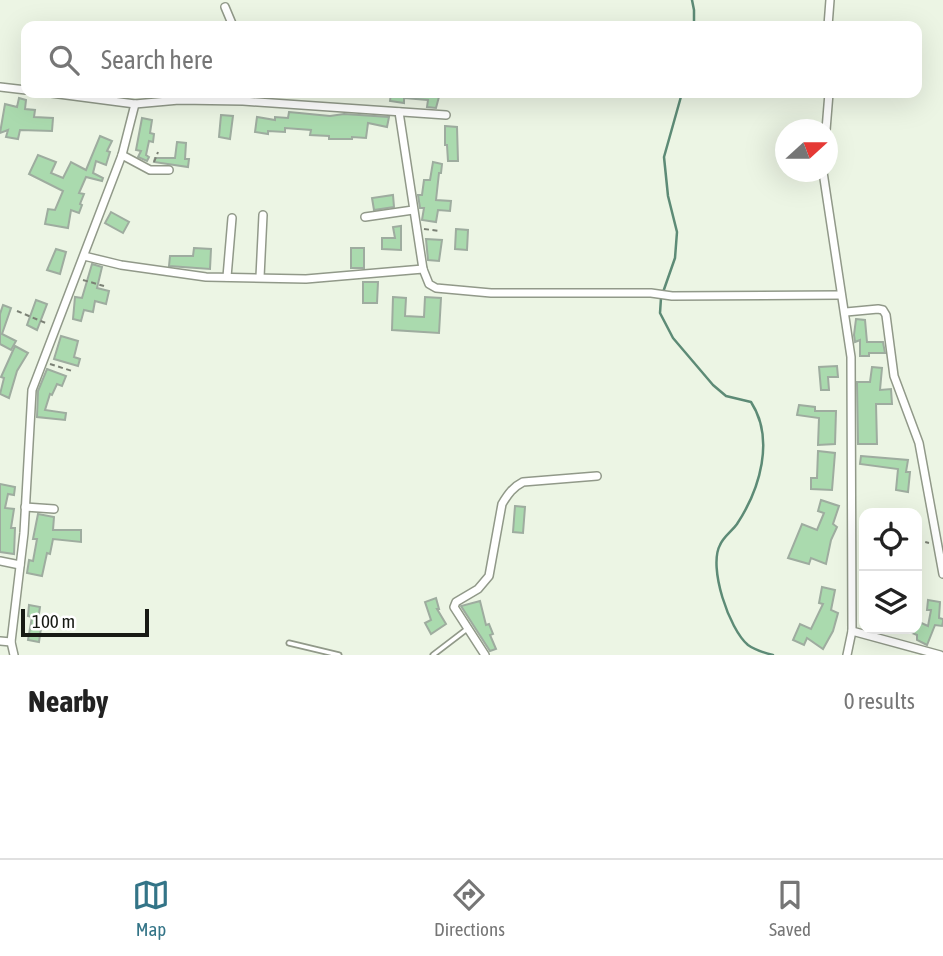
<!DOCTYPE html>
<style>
:root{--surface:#fff;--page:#f2f2f2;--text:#222;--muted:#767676;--line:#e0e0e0;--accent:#337487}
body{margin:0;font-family:"Asap Condensed",sans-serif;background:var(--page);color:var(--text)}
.controls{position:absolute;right:21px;bottom:21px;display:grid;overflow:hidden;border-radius:14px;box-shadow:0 7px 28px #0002}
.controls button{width:63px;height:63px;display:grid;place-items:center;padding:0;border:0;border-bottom:2px solid var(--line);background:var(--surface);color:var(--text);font:35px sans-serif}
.compass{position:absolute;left:775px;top:119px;width:63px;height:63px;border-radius:50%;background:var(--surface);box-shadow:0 7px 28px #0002;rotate:69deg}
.scale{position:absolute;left:21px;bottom:18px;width:128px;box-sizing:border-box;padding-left:7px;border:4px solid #171a14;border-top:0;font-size:19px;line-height:24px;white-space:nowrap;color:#171a14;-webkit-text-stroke:5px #fff;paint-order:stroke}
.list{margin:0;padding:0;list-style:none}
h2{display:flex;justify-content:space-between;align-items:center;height:91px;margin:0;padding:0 28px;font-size:30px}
h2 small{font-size:23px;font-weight:400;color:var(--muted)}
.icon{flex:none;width:38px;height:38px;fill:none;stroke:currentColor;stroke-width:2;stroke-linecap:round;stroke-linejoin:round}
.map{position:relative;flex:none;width:943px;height:655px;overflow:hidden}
.search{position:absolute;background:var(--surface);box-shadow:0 7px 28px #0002;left:21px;right:21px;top:21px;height:77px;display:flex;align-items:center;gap:18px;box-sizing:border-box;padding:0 24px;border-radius:14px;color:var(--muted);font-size:26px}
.sheet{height:203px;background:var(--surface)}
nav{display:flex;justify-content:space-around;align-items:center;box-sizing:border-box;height:98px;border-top:2px solid var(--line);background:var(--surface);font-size:19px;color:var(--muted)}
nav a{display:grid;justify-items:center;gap:4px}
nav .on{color:var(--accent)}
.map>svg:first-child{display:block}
</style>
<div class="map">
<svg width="943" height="655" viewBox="0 0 943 655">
<rect width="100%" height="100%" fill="#ecf5e4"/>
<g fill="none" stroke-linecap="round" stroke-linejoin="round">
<g stroke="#5d8b76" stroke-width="2.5">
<polyline points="692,0 694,10 694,26"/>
<path d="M682,93L664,157L668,196L677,232L675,258L661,298L660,313L673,338L713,385L726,396L751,402C775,439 760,489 737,524C732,531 723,537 720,545C708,567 729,629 748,645C755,650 765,653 773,655"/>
</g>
</g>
<g fill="#aadaae" stroke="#9eac9f" stroke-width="2">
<polygon points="391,93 440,93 436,108 427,107 428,100 404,98 404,103 390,101"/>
<polygon points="19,98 26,100 25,109 35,110 34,117 53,118 52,131 20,130 18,139 6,137 8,130 0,133 5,104 17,107"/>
<polygon points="289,112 330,116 344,114 389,117 387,127 368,123 366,138 352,137 352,139 329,139 329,136 310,135 311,130 285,128 285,132 268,131 268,134 255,132 257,117 275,120 275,117 288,118"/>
<polygon points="221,115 233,116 230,139 219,137"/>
<polygon points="142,118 152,120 150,133 154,134 153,142 149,141 146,155 149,157 147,161 138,157 141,151 136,150"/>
<polygon points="445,126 457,127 458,161 448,161 447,145 445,145"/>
<polygon points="100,136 112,141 107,151 110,152 106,165 96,161 93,173 103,178 102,181 86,177 79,193 84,194 80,204 82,205 79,213 71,210 68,228 45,224 48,209 55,210 63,191 29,174 38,155 56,162 51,173 63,178 71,162 86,170"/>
<polygon points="177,142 186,143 185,159 189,159 188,167 154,162 155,158 175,158"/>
<polygon points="433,162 442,164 441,173 439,173 436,200 451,201 450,211 438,210 436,222 422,220 424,208 420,208 418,195 422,195 424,180 430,180"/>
<polygon points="393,195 394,207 374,210 372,198"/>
<polygon points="111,212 129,222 123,233 105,223"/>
<polygon points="401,226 401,250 382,249 382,238 395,238 393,227"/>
<polygon points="456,229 468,230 467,250 455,249"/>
<polygon points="426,239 442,240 439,261 428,260"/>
<polygon points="194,248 211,249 210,269 169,266 170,256 193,256"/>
<rect x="351" y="248" width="13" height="20"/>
<polygon points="56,249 66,252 60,274 47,270"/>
<polygon points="92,264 102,267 97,288 109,291 106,304 95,301 93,312 84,310 81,321 73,319 75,297 82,298"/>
<polygon points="363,282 378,282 377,303 363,303"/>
<polygon points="393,297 406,298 405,316 424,317 425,297 441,298 439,333 392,330"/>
<polygon points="36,300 47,304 37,330 27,325"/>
<polygon points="3,305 11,308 2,334 16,341 11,350 0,344 0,314"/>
<polygon points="856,319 865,320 867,342 883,342 885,353 869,353 869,356 860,356 860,340 855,342 854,335"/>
<polygon points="61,336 78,341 74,357 80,359 78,366 54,359"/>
<polygon points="15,346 28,353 17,371 9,398 0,394 4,378 1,377"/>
<polygon points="837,366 838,377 828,377 829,390 821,390 819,367"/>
<polygon points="872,367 882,368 880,390 891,389 892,404 876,404 877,444 858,444 857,382 870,382"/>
<polygon points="47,369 66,376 62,386 57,384 52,395 50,394 45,410 66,413 65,420 37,417 38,391"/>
<polygon points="799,405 815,407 815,411 836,411 835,444 818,445 819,418 797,415"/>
<polygon points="818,451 835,453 832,490 811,489 811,478 817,478"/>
<polygon points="861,456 908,460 906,472 910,472 908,492 896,490 898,469 860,464"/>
<polygon points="0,484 15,487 14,495 8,494 5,508 14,509 11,528 15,528 14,554 0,552"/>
<polygon points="821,500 839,506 833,524 837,527 831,540 826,564 811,558 809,564 788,558 802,524 817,530 824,513 818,511"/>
<polygon points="515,506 525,507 523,533 513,532"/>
<polygon points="38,514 54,517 53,530 81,530 81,542 53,539 50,554 47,553 42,576 27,573 29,560 33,561 37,539 33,539"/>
<polygon points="822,587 835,590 831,610 838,613 833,631 823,649 807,638 804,645 793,640 800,624 811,629 823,604 819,603"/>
<polygon points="436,598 439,609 437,609 446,624 431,634 425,623 431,620 425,602"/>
<polygon points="928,600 940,602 939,618 943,619 943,622 942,626 935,625 927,645 917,640 917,635 903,629 917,629 917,621 928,626 931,610 927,610"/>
<polygon points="480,601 486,625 489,624 493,634 490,635 496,649 490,651 461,606"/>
<polygon points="29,605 40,607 37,627 41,628 39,642 28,640 32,617 28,616"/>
</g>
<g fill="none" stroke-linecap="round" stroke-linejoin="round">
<defs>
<g id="service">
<polyline points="289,643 339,655"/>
<polyline points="433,655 467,629"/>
</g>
<g id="minor">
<polyline points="225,7 233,26"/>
<polyline points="828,26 830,0"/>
<polyline points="0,87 26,90"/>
<polyline points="51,93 135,104 179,100 243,101 446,115"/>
<polyline points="399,112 423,269"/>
<polyline points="826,130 829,93"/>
<polyline points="122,155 150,170 169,170"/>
<polyline points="823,172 851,357 852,631 940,655"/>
<polyline points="365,217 413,210"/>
<polyline points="84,256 121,265 206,277 306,279 423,269 429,284 436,288 491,293 651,293 672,296 841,295"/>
<polyline points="227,277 232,218"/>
<polyline points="260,277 263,215"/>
<polyline points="846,312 878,309 883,310 886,315 894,376 919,443 943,574"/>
<polyline points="25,507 54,509"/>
<polyline points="0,561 20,565"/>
<polyline points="0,641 11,642"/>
<polyline points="14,655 11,642 24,533 32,390 122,155 135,104"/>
<path d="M485,655L454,607L456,602L478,589L489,576L502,504C508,494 513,487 523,482L597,476"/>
<polyline points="847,655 852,631"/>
</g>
</defs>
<use href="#service" stroke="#919989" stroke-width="7"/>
<use href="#minor" stroke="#919989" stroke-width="10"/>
<g stroke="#7b8175" stroke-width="2" stroke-dasharray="5 3.5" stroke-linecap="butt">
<polyline points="154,162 158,152"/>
<polyline points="424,229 440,231"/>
<polyline points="83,280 104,286"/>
<polyline points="17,311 48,324"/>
<polyline points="50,364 72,371"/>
<polyline points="917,540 929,543"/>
</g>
<use href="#service" stroke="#fff" stroke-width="3.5"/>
<use href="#minor" stroke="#fff" stroke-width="7"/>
</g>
</svg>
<div class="controls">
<button><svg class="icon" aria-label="locate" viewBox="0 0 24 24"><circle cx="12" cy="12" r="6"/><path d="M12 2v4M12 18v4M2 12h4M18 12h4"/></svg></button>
<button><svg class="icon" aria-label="layers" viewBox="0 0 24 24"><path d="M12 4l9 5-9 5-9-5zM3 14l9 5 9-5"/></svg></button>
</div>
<svg class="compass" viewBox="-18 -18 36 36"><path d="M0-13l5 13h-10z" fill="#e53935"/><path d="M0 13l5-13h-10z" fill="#767676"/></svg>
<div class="scale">100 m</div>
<div class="search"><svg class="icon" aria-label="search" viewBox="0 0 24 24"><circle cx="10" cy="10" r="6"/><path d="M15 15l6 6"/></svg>Search here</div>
</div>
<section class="sheet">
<h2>Nearby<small>0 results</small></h2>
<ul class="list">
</ul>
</section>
<nav>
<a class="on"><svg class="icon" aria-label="map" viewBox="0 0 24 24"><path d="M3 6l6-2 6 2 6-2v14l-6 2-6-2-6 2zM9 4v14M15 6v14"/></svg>Map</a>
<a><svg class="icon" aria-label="directions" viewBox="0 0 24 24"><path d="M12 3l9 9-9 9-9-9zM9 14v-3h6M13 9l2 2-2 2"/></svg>Directions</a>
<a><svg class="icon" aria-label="saved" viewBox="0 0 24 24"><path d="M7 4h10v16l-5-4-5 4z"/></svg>Saved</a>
</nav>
